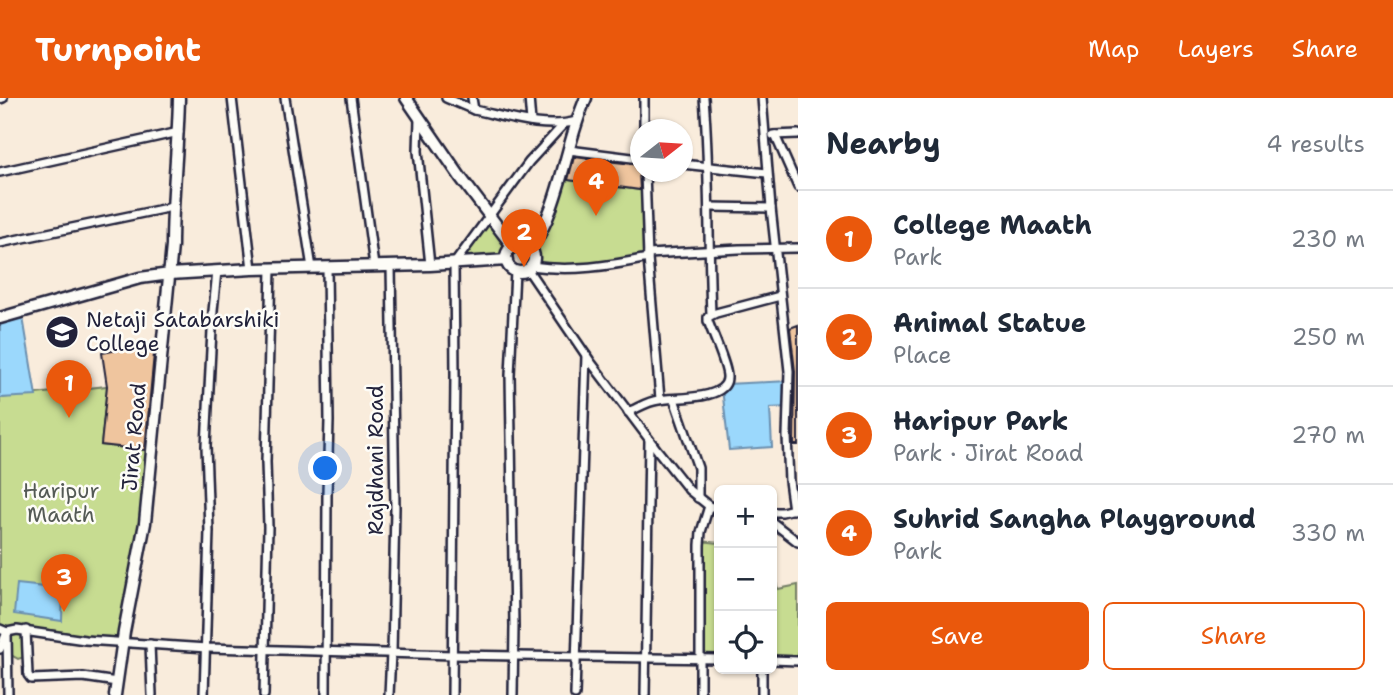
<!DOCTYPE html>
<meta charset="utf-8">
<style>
:root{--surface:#fff;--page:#f2f2f3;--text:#1f2937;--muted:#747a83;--line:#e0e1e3;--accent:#ea580c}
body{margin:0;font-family:"Shantell Sans",sans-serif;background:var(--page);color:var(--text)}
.controls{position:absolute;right:21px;bottom:21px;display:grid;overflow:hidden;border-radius:10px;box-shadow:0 2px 5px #0004}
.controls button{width:63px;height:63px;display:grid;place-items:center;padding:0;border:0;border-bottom:2px solid var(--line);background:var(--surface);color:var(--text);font:35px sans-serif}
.compass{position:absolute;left:630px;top:21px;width:63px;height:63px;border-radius:50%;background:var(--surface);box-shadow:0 2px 5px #0004;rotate:73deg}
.you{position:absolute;left:326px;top:371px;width:24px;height:24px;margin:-18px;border:5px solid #fff;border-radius:50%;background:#1a73e8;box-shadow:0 0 0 10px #1a73e833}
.badge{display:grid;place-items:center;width:46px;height:46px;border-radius:50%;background:var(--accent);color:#fff;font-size:23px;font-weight:700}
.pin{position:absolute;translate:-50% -58px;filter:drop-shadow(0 2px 4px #0008)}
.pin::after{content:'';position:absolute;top:37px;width:24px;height:21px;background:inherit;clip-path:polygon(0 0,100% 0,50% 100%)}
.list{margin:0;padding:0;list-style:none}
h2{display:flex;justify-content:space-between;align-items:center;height:91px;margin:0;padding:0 28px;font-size:30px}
h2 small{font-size:23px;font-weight:400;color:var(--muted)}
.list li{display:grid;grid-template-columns:46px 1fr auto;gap:21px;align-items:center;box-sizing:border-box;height:98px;padding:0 28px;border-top:2px solid var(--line)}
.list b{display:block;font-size:26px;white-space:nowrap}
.list p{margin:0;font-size:23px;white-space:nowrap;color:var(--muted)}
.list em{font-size:23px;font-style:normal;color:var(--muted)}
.actions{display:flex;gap:14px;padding:21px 28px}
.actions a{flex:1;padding:16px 0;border:2px solid var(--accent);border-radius:10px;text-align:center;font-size:24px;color:var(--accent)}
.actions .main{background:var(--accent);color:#fff}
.icon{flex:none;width:38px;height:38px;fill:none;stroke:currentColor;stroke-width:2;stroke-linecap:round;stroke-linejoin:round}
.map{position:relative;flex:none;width:798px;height:597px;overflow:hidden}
header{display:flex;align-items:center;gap:42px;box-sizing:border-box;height:98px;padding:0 35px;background:var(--accent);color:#fff}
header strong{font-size:33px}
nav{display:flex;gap:38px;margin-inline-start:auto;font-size:24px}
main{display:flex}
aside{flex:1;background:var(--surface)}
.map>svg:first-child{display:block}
</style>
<header>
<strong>Turnpoint</strong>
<nav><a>Map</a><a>Layers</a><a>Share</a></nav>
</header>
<main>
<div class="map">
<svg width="798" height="597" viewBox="0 0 798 597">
<rect width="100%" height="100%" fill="#f9ecdc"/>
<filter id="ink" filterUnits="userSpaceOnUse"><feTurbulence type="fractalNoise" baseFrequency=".0143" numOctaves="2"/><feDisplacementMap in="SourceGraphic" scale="14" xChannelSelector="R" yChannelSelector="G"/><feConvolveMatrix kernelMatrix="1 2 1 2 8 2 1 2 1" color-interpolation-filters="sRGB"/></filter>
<g filter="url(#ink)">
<g fill="#c7dc91" stroke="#747f66" stroke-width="2">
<polygon points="560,81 646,93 648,160 612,167 531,168 534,159 530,151"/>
<polygon points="490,119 513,149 507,162 454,166"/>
<polygon points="107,288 101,347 152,353 123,544 26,532 27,558 18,561 7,555 7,534 0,531 0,300"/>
<polygon points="700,443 719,445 719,561 699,560"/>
<polygon points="772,473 778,491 798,487 798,563 772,562"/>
</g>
<g fill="#9bd8fc" stroke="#6b8faf" stroke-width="2">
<polygon points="22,213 36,298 0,300 0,220"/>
<polygon points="789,283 788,309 770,310 772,349 729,352 722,290 726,286"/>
<polygon points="17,486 63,491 62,523 14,516"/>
</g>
<g fill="#efc59e" stroke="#22223b" stroke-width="2">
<polygon points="574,59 640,67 639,74 640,92 568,82"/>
<polygon points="798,227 798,347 794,347 795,273 790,230"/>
<polygon points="155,245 145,352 101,347 107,288 102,255"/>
</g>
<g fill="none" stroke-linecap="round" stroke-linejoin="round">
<defs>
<g id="street">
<polyline points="232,0 252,171"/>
<polyline points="285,0 312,170"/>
<polyline points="351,0 374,168"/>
<polyline points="446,0 474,12"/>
<path d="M472,0L474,12C507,19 543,32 577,23"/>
<polyline points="529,0 531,24"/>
<polyline points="644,0 644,32"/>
<path d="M704,0C710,72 708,144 711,216"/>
<polyline points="762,0 771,110 789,273 787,338 789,383 793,412"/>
<polyline points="0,1 3,0"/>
<polyline points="419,21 418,53 430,167"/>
<polyline points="773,37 798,36"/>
<polyline points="775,37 798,89"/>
<polyline points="569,52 640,61"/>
<polyline points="682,66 767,75"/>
<polyline points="0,74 179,34"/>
<polyline points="645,74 648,160 660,301"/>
<polyline points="709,109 771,110"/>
<polyline points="0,145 172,109"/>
<polyline points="648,156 739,151 798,150"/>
<polyline points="391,168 395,410 392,555"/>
<path d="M531,168C571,174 609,168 648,160"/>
<polyline points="528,172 590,263 658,353 689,392 709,408 719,411"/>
<polyline points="674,301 698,370 698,400"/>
<path d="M628,314C638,310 648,303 659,302C674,299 726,303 727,280C728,269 712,235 708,223V219L716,215L780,198"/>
<polyline points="772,414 782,414 798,410"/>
<polyline points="772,424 798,444"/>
<polyline points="0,531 7,534 8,597"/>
<polyline points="26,532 28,577 31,581 83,579 117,584"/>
<polyline points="150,546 152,597"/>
<polyline points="0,551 7,534 17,532 85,542 207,550 453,557 719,561"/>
<polyline points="772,562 798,563"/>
<polyline points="204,597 209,433 206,348 213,213 217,173"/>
<polyline points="264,597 268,429 266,364 271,171"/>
<polyline points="326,597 327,396 329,323 327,170"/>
<polyline points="389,597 391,555"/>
<polyline points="452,597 455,277 454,166 529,64 564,26"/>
<polyline points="513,597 514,528 510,277 515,173"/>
<polyline points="575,597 586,257"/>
<polyline points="645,597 649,342"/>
<polyline points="700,597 700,447 701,434 709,408"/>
<polyline points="762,597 762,571"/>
</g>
<g id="secondary">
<polyline points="406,0 461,80 513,149"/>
<circle cx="520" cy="160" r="14"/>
<path d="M530,151C560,111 565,46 586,0"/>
<polyline points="0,220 140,180 170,176 252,171 430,167 507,162"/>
<path d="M115,597L124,534L145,425L172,148C172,98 178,50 179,0"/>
</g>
</defs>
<use href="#street" stroke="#22223b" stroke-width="12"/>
<use href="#secondary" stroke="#22223b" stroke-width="15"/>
<use href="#street" stroke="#fdfcf7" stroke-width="7"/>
<use href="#secondary" stroke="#fdfcf7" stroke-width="10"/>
</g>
</g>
<defs>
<symbol id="university-disc" viewBox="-11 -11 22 22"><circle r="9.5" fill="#22223b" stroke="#fdfcf7"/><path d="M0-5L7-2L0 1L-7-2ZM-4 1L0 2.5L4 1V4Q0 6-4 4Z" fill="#fff"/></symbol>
</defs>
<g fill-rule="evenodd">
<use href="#university-disc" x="43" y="215" width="38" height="38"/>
</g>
<g text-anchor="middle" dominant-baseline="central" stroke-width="5" stroke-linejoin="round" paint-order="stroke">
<g font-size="21" fill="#22223b" stroke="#fdfcf7" text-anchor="start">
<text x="86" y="222">Netaji Satabarshiki<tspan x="86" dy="24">College</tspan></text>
</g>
<g font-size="21" fill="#22223b" stroke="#fdfcf7">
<text transform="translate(134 339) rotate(-85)">Jirat Road</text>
<text transform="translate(376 362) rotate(-90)">Rajdhani Road</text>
</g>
<g font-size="21" fill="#545a55" stroke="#fdfcf7">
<text x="61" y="393">Haripur<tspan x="61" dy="24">Maath</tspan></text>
</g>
</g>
</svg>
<div class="controls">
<button>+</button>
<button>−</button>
<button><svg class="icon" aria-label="locate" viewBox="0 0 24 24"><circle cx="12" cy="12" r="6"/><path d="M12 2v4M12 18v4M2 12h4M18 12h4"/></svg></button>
</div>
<svg class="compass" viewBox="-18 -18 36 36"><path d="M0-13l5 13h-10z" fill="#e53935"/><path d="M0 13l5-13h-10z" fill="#747a83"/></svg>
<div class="you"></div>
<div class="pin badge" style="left:69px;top:320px">1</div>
<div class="pin badge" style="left:524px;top:169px">2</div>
<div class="pin badge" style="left:64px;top:514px">3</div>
<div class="pin badge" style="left:596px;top:118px">4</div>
</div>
<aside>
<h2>Nearby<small>4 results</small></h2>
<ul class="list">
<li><span class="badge">1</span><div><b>College Maath</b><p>Park</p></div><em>230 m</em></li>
<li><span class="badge">2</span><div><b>Animal Statue</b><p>Place</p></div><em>250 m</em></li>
<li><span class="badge">3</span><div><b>Haripur Park</b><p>Park · Jirat Road</p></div><em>270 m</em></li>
<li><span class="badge">4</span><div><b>Suhrid Sangha Playground</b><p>Park</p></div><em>330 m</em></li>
</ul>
<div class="actions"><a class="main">Save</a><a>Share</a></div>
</aside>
</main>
